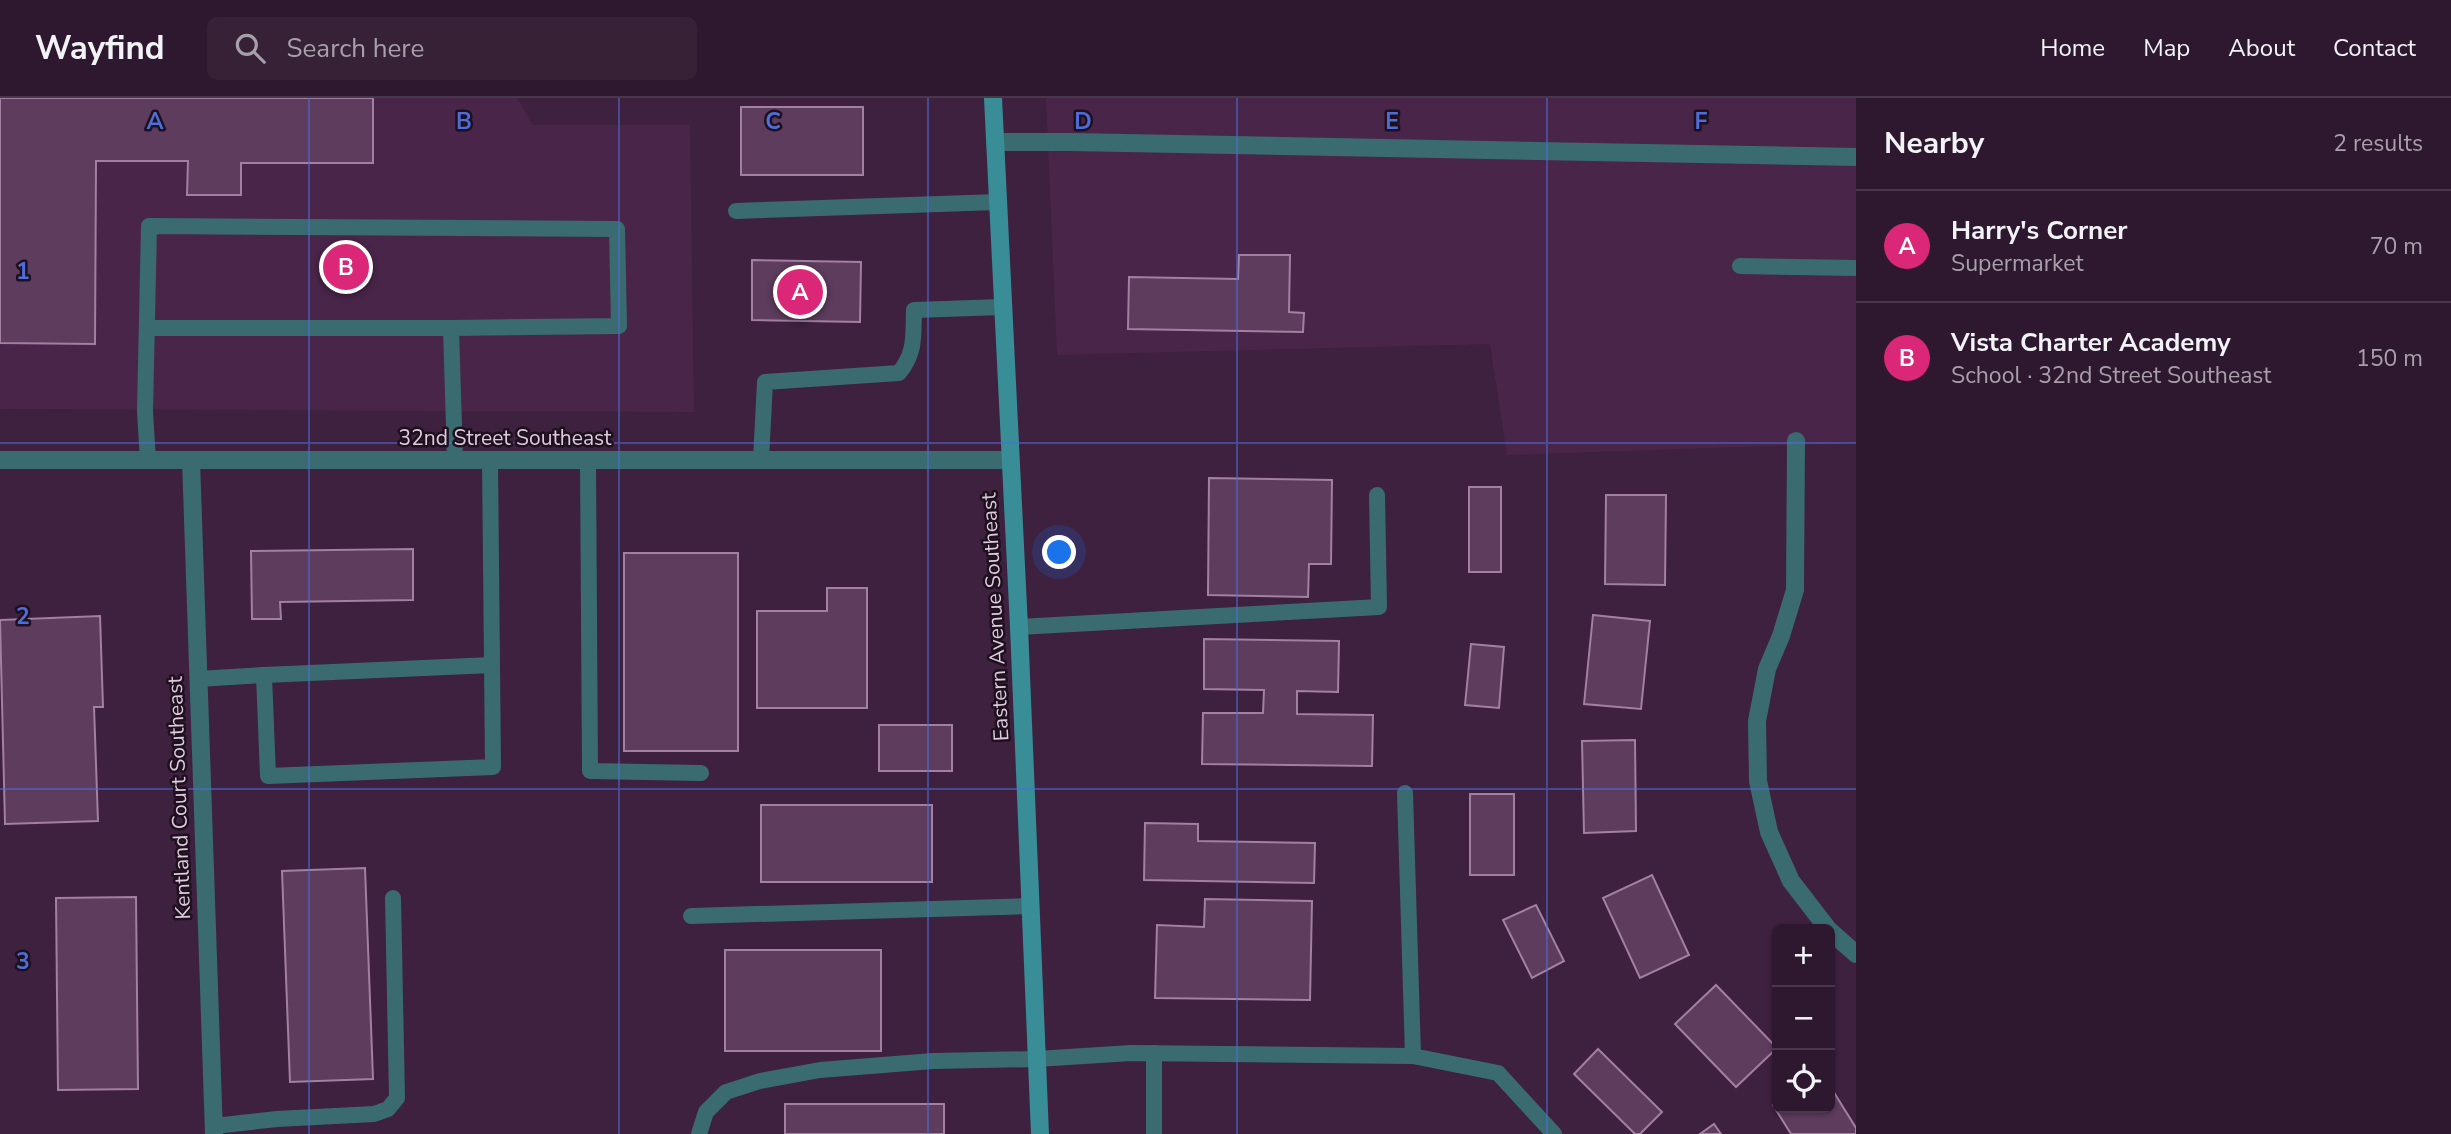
<!DOCTYPE html>
<meta charset="utf-8">
<style>
:root{--surface:#2e182f;--page:#362137;--text:#f1f3f6;--muted:#a7a0aa;--line:#49374b;--accent:#db2777}
body{margin:0;font-family:"Nunito Sans",sans-serif;background:var(--page);color:var(--text)}
.controls{position:absolute;right:21px;bottom:21px;display:grid;overflow:hidden;border-radius:10px;box-shadow:0 2px 5px #0004}
.controls button{width:63px;height:63px;display:grid;place-items:center;padding:0;border:0;border-bottom:2px solid var(--line);background:var(--surface);color:var(--text);font:35px sans-serif}
.you{position:absolute;left:1060px;top:455px;width:24px;height:24px;margin:-18px;border:5px solid #fff;border-radius:50%;background:#1a73e8;box-shadow:0 0 0 10px #1a73e833}
.badge{display:grid;place-items:center;width:46px;height:46px;border-radius:50%;background:var(--accent);color:#fff;font-size:23px;font-weight:700}
.pin{position:absolute;translate:-50% -50%;border:4px solid #fff;box-shadow:0 2px 7px #0006}
.list{margin:0;padding:0;list-style:none}
h2{display:flex;justify-content:space-between;align-items:center;height:91px;margin:0;padding:0 28px;font-size:30px}
h2 small{font-size:23px;font-weight:400;color:var(--muted)}
.list li{display:grid;grid-template-columns:46px 1fr auto;gap:21px;align-items:center;box-sizing:border-box;height:112px;padding:0 28px;border-top:2px solid var(--line)}
.list b{display:block;font-size:26px;white-space:nowrap}
.list p{margin:0;font-size:23px;white-space:nowrap;color:var(--muted)}
.list em{font-size:23px;font-style:normal;color:var(--muted)}
.icon{flex:none;width:38px;height:38px;fill:none;stroke:currentColor;stroke-width:2;stroke-linecap:round;stroke-linejoin:round}
.map{position:relative;flex:none;width:1856px;height:1036px;overflow:hidden}
header{display:flex;align-items:center;gap:42px;box-sizing:border-box;height:98px;padding:0 35px;background:var(--surface);border-bottom:2px solid var(--line)}
header strong{font-size:33px}
nav{display:flex;gap:38px;margin-inline-start:auto;font-size:24px}
.search{width:490px;height:63px;background:var(--page);display:flex;align-items:center;gap:18px;box-sizing:border-box;padding:0 24px;border-radius:10px;color:var(--muted);font-size:26px}
main{display:flex}
aside{flex:1;background:var(--surface)}
.map>svg:first-child{display:block}
</style>
<header>
<strong>Wayfind</strong>
<div class="search"><svg class="icon" aria-label="search" viewBox="0 0 24 24"><circle cx="10" cy="10" r="6"/><path d="M15 15l6 6"/></svg>Search here</div>
<nav><a>Home</a><a>Map</a><a>About</a><a>Contact</a></nav>
</header>
<main>
<div class="map">
<svg width="1856" height="1036" viewBox="0 0 1856 1036">
<rect width="100%" height="100%" fill="#3e203f"/>
<g fill="#49254a">
<polygon points="0,0 517,0 533,27 690,27 694,314 0,311"/>
<polygon points="1046,0 1856,0 1856,345 1507,357 1490,246 1057,257"/>
</g>
<g fill="#5d3c5d" stroke="#a37fa3" stroke-width="2">
<polygon points="0,0 373,0 373,65 241,65 241,97 187,97 188,63 96,63 95,246 0,245"/>
<rect x="741" y="9" width="122" height="68"/>
<polygon points="1239,157 1290,157 1289,214 1304,215 1303,234 1128,231 1129,179 1238,181"/>
<polygon points="752,162 861,164 860,224 752,222"/>
<polygon points="1209,380 1332,382 1331,466 1309,466 1308,499 1208,497"/>
<rect x="1469" y="389" width="32" height="85"/>
<polygon points="1606,397 1666,397 1665,487 1605,486"/>
<polygon points="413,451 413,502 280,504 281,521 252,521 251,453"/>
<rect x="624" y="455" width="114" height="198"/>
<polygon points="827,490 867,490 867,610 757,610 757,513 827,513"/>
<polygon points="1593,517 1650,523 1641,611 1584,606"/>
<polygon points="100,518 103,609 94,609 98,723 5,726 0,522"/>
<polygon points="1204,541 1339,543 1338,594 1297,593 1297,616 1373,617 1372,668 1202,666 1203,615 1263,615 1264,592 1204,591"/>
<polygon points="1471,546 1504,549 1499,610 1465,607"/>
<rect x="879" y="627" width="73" height="46"/>
<polygon points="1635,642 1636,733 1584,735 1582,643"/>
<rect x="1470" y="696" width="44" height="81"/>
<rect x="761" y="707" width="171" height="77"/>
<polygon points="1145,725 1198,726 1198,743 1315,745 1314,785 1144,782"/>
<polygon points="365,770 373,981 290,984 282,773"/>
<polygon points="1652,777 1689,857 1640,880 1603,800"/>
<polygon points="136,799 138,991 58,992 56,800"/>
<polygon points="1205,801 1312,803 1310,902 1155,900 1157,827 1204,829"/>
<polygon points="1536,807 1564,863 1532,880 1503,822"/>
<rect x="725" y="852" width="156" height="101"/>
<polygon points="1716,887 1777,950 1736,989 1675,926"/>
<polygon points="1598,951 1662,1014 1640,1036 1635,1036 1574,976"/>
<polygon points="1830,988 1856,1030 1856,1036 1791,1036 1773,1007 1777,1004 1777,1010 1830,1010"/>
<rect x="785" y="1006" width="159" height="30"/>
<polygon points="1714,1026 1721,1036 1700,1036"/>
</g>
<g fill="none" stroke-linecap="round" stroke-linejoin="round">
<g stroke="#3a6b71" stroke-width="16">
<polyline points="736,113 998,104"/>
<polyline points="1740,168 1856,170"/>
<polyline points="147,230 451,230"/>
<polyline points="148,362 145,314 149,128 617,131 619,228 451,230 455,362"/>
<path d="M761,362L765,284L899,275C916,254 913,238 914,212L1002,209"/>
<polyline points="588,363 590,673 701,675"/>
<polyline points="1019,529 1379,509 1377,397"/>
<polyline points="264,577 492,567"/>
<polyline points="198,581 264,577 268,678 493,669 490,362"/>
<polyline points="691,818 1031,808"/>
<polyline points="1154,955 1154,1036"/>
<polyline points="1413,958 1498,975 1554,1036"/>
<polyline points="214,1028 277,1021 374,1016 388,1011 397,1000 393,800"/>
<polyline points="699,1036 706,1014 726,994 760,983 820,972 933,963 1037,961 1131,955 1413,958 1405,695"/>
</g>
<g stroke="#3a6b71" stroke-width="18">
<polyline points="995,44 1072,44 1856,59"/>
<polyline points="1796,343 1795,492 1781,538 1767,571 1757,623 1758,683 1769,734 1791,783 1828,831"/>
<polyline points="191,362 214,1036"/>
<polyline points="1830,833 1856,856"/>
</g>
<polyline stroke="#3a6b71" stroke-width="18" points="0,362 1010,362"/>
<polyline stroke="#388d97" stroke-width="18" points="993,0 1019,529 1040,1036"/>
</g>
<path fill="none" stroke="#4d6dd9" stroke-width="2" stroke-opacity="0.55" d="M309,0V1036M619,0V1036M928,0V1036M1237,0V1036M1547,0V1036M0,345H1856M0,691H1856"/>
<g text-anchor="middle" dominant-baseline="central" stroke-width="5" stroke-linejoin="round" paint-order="stroke">
<g font-size="21" fill="#ddcadd" stroke="#1e101e">
<text x="505" y="340">32nd Street Southeast</text>
<text transform="translate(995 519) rotate(-93)">Eastern Avenue Southeast</text>
<text transform="translate(179 700) rotate(-92)">Kentland Court Southeast</text>
</g>
</g>
<g font-size="23" text-anchor="middle" font-weight="bold" fill="#4d6dd9" stroke="#1e101e" stroke-width="5" stroke-linejoin="round" paint-order="stroke">
<text x="155" y="31">A</text>
<text x="464" y="31">B</text>
<text x="773" y="31">C</text>
<text x="1083" y="31">D</text>
<text x="1392" y="31">E</text>
<text x="1701" y="31">F</text>
<text x="23" y="181">1</text>
<text x="23" y="526">2</text>
<text x="23" y="871">3</text>
</g>
</svg>
<div class="controls">
<button>+</button>
<button>−</button>
<button><svg class="icon" aria-label="locate" viewBox="0 0 24 24"><circle cx="12" cy="12" r="6"/><path d="M12 2v4M12 18v4M2 12h4M18 12h4"/></svg></button>
</div>
<div class="you"></div>
<div class="pin badge" style="left:800px;top:194px">A</div>
<div class="pin badge" style="left:346px;top:169px">B</div>
</div>
<aside>
<h2>Nearby<small>2 results</small></h2>
<ul class="list">
<li><span class="badge">A</span><div><b>Harry's Corner</b><p>Supermarket</p></div><em>70 m</em></li>
<li><span class="badge">B</span><div><b>Vista Charter Academy</b><p>School · 32nd Street Southeast</p></div><em>150 m</em></li>
</ul>
</aside>
</main>
